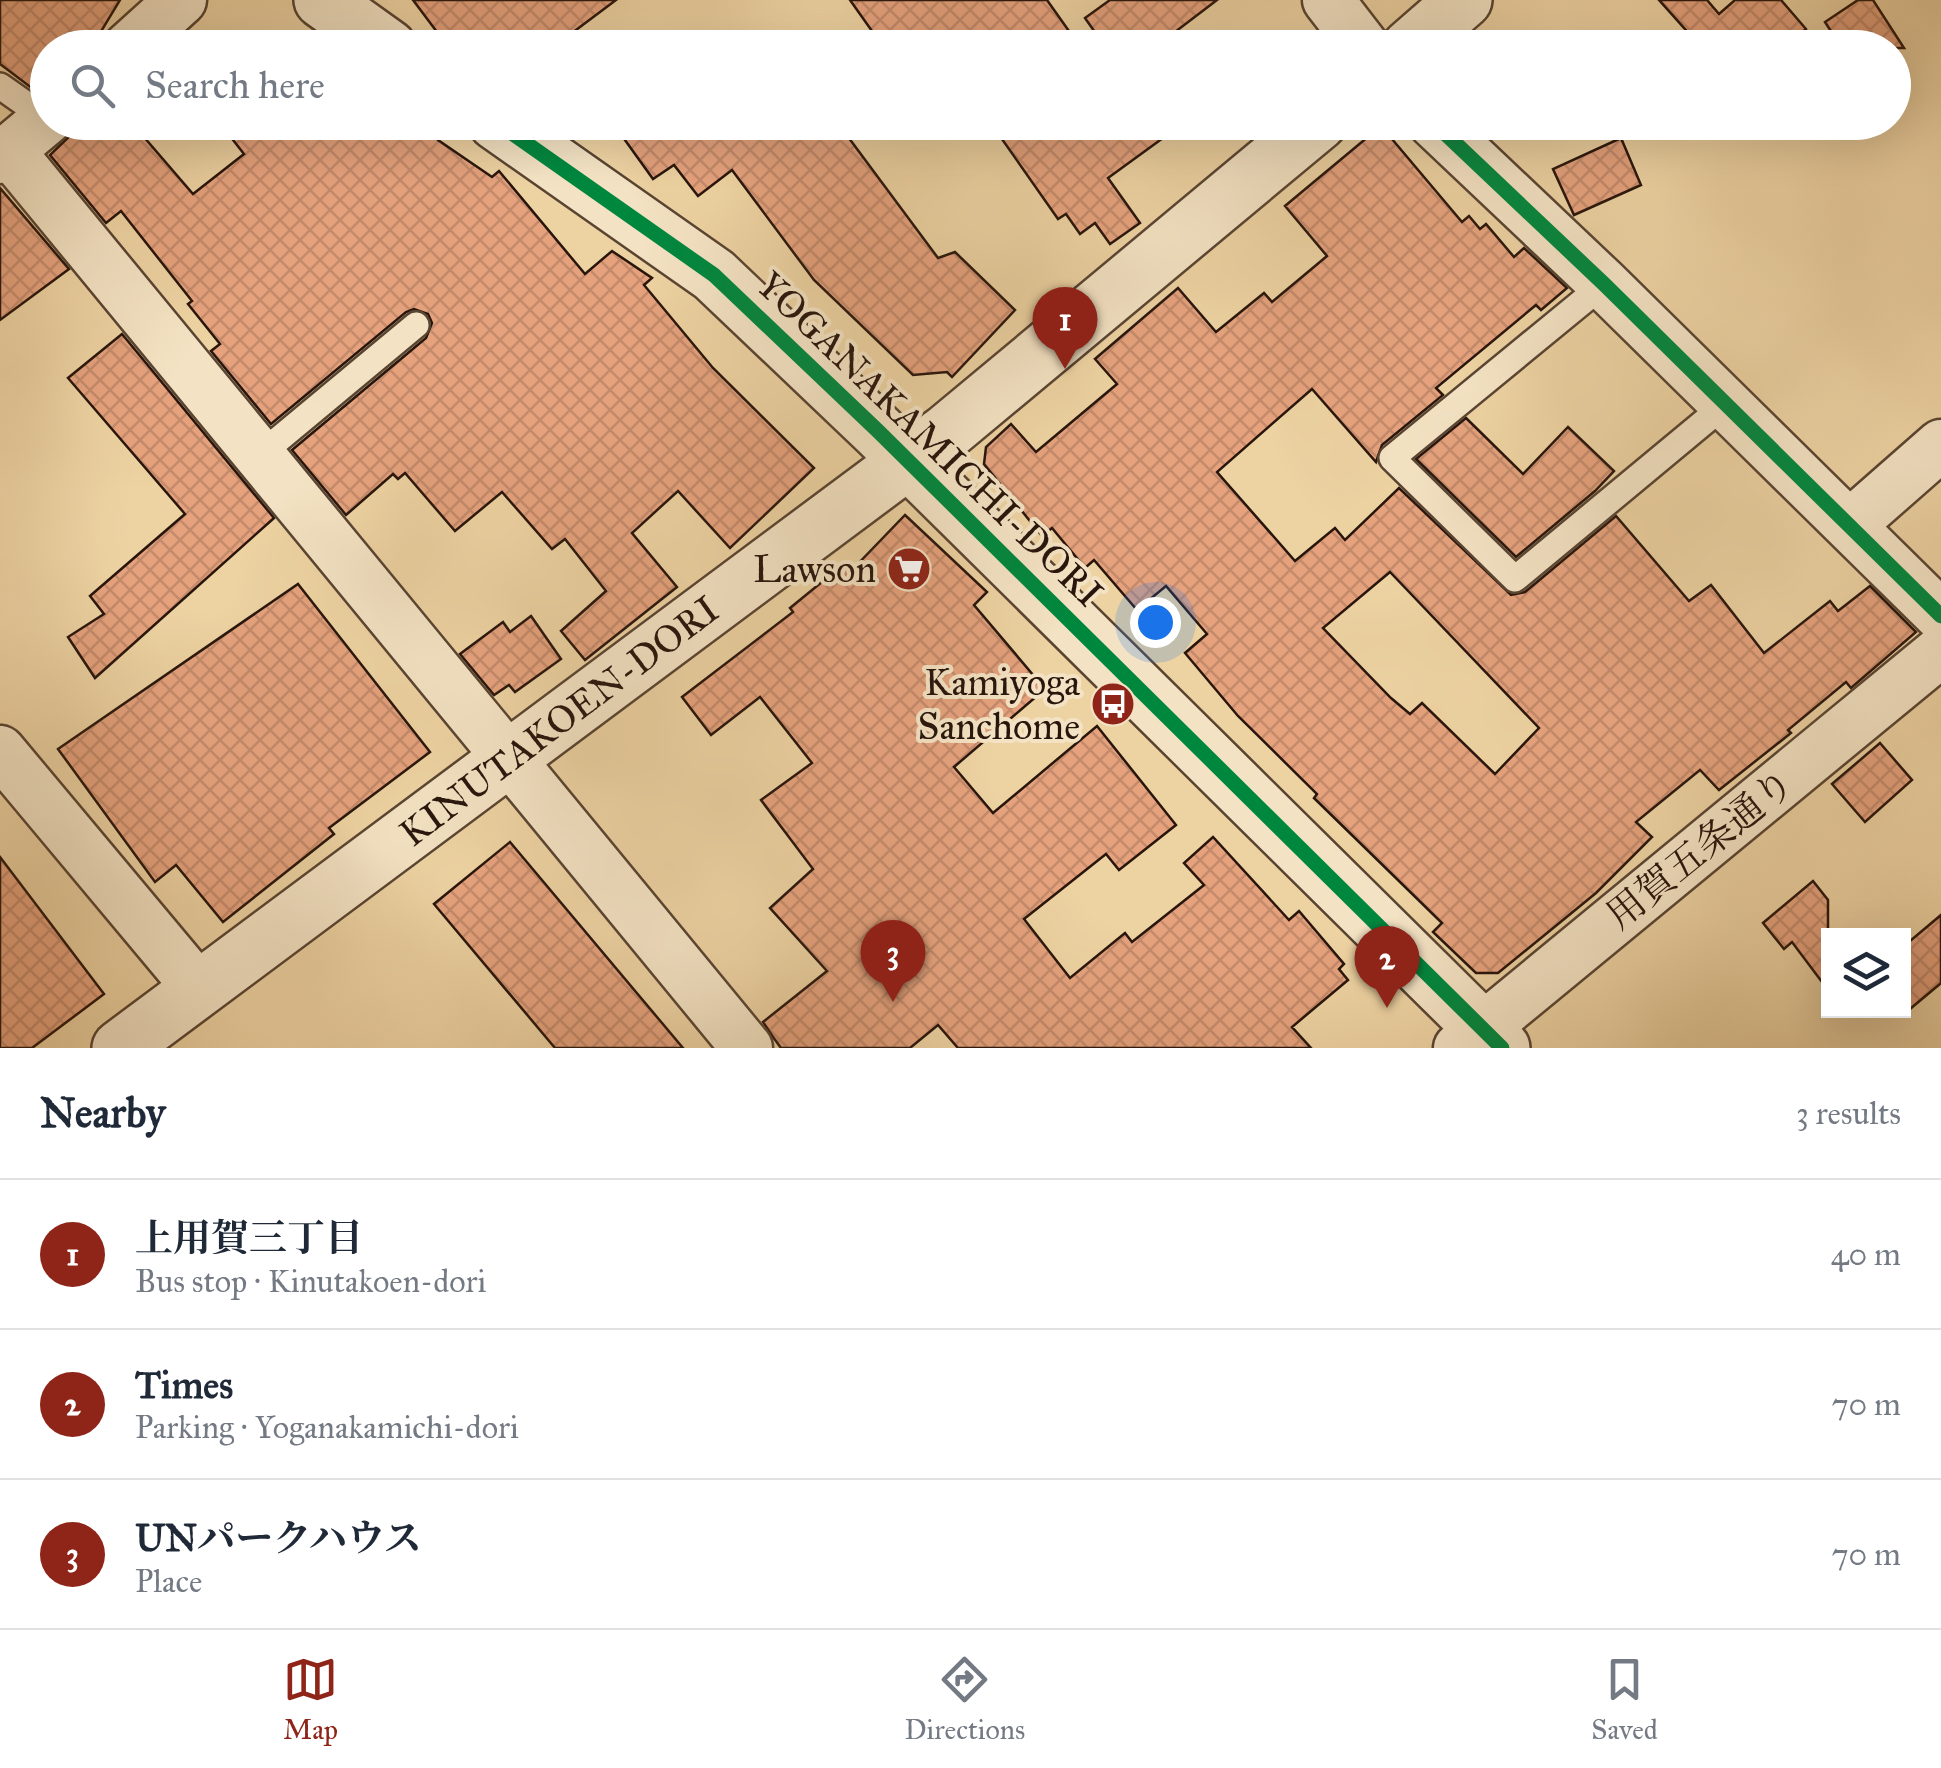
<!DOCTYPE html>
<meta charset="utf-8">
<style>
:root{--surface:#fff;--page:#f2f2f3;--text:#1f2937;--muted:#747a83;--line:#e0e1e3;--accent:#8f2418}
body{margin:0;font-family:"IM FELL Great Primer","Noto Serif JP",serif;background:var(--page);color:var(--text)}
.controls{position:absolute;right:30px;bottom:30px;display:grid;overflow:hidden;border-radius:0px;box-shadow:0 10px 40px #0002}
.controls button{width:90px;height:90px;display:grid;place-items:center;padding:0;border:0;border-bottom:2px solid var(--line);background:var(--surface);color:var(--text);font:50px sans-serif}
.you{position:absolute;left:1155px;top:622px;width:35px;height:35px;margin:-25px;border:8px solid #fff;border-radius:50%;background:#1a73e8;box-shadow:0 0 0 15px #1a73e833}
.badge{display:grid;place-items:center;width:65px;height:65px;border-radius:50%;background:var(--accent);color:#fff;font-size:32px;font-weight:700}
.pin{position:absolute;translate:-50% -82px;filter:drop-shadow(0 2px 5px #0008)}
.pin::after{content:'';position:absolute;top:52px;width:35px;height:30px;background:inherit;clip-path:polygon(0 0,100% 0,50% 100%)}
.list{margin:0;padding:0;list-style:none}
h2{display:flex;justify-content:space-between;align-items:center;height:130px;margin:0;padding:0 40px;font-size:42px}
h2 small{font-size:32px;font-weight:400;color:var(--muted)}
.list li{display:grid;grid-template-columns:65px 1fr auto;gap:30px;align-items:center;box-sizing:border-box;height:150px;padding:0 40px;border-top:2px solid var(--line)}
.list b{display:block;font-size:38px;white-space:nowrap}
.list p{margin:0;font-size:32px;white-space:nowrap;color:var(--muted)}
.list em{font-size:32px;font-style:normal;color:var(--muted)}
.icon{flex:none;width:55px;height:55px;fill:none;stroke:currentColor;stroke-width:2;stroke-linecap:round;stroke-linejoin:round}
.map{position:relative;flex:none;width:1941px;height:1048px;overflow:hidden}
.search{position:absolute;background:var(--surface);box-shadow:0 10px 40px #0002;left:30px;right:30px;top:30px;height:110px;display:flex;align-items:center;gap:25px;box-sizing:border-box;padding:0 35px;border-radius:55px;color:var(--muted);font-size:38px}
.sheet{height:580px;background:var(--surface)}
nav{display:flex;justify-content:space-around;align-items:center;box-sizing:border-box;height:140px;border-top:2px solid var(--line);background:var(--surface);font-size:28px;color:var(--muted)}
nav a{display:grid;justify-items:center;gap:5px}
nav .on{color:var(--accent)}
.map>svg:first-child{display:block}
</style>
<div class="map">
<svg width="1941" height="1048" viewBox="0 0 1941 1048">
<defs>
<pattern id="building-cross-hatch" width="8" height="8" patternUnits="userSpaceOnUse" patternTransform="scale(2.5)"><rect width="8" height="8" fill="#e5a27d"/><path d="M0 0l8 8M0 8l8-8" fill="none" stroke="#c48b6b"/></pattern>
</defs>
<rect width="100%" height="100%" fill="#edd2a2"/>
<filter id="stains"><feTurbulence type="fractalNoise" baseFrequency=".002" numOctaves="4"/><feColorMatrix values="0 0 0 0 .2 0 0 0 0 .09 0 0 0 0 .02 0 0 0 .5 -.17"/></filter>
<radialGradient id="worn" r=".72"><stop offset=".6" stop-color="#630" stop-opacity="0"/><stop offset="1" stop-color="#630" stop-opacity=".3"/></radialGradient>
<g fill="url(#building-cross-hatch)" stroke="#28150c" stroke-width="2.5" fill-rule="evenodd">
<polygon points="0,0 120,0 91,48 48,48 48,90 37,92 0,64"/>
<polygon points="413,0 616,0 552,48 449,48"/>
<polygon points="850,0 1047,0 1081,48 884,48"/>
<polygon points="1110,0 1217,0 1154,48 1106,48 1085,18"/>
<polygon points="1659,0 1707,0 1719,14 1735,0 1781,0 1806,29 1784,48 1680,48 1692,37"/>
<polygon points="1858,0 1873,0 1904,48 1842,48 1825,22"/>
<polygon points="84,122 131,122 193,194 244,154 219,122 424,122 438,140 492,177 499,171 585,274 612,251 652,278 644,285 713,368 814,468 730,548 678,491 632,533 677,587 585,660 561,631 606,591 565,539 552,549 502,492 455,531 405,473 398,479 393,474 346,515 292,450 426,338 432,323 428,314 414,309 406,312 271,424 211,351 220,344 188,304 192,301 121,211 106,223 50,155"/>
<polygon points="612,122 837,122 938,258 955,252 1015,310 952,377 947,372 913,375 814,280 732,170 698,196 674,165 653,179"/>
<polygon points="990,122 1185,122 1108,178 1140,223 1110,244 1095,223 1080,234 1066,214 1058,219"/>
<path d="M1381,126L1462,222L1469,216L1480,229L1486,224L1514,257L1524,248L1567,288L1541,310L1536,305L1436,388L1443,395L1382,445L1376,462L1312,389L1217,472L1295,561L1335,528L1345,540L1399,488L1511,595L1525,592L1616,516L1689,601L1711,585L1764,653L1830,601L1838,611L1870,586L1916,632L1851,688L1846,682L1788,730L1791,733L1719,790L1700,770L1636,822L1652,837L1596,893L1498,973H1476L1433,932L1442,923L1314,798L1317,794L1238,716L1185,653L1207,634L1166,586L1137,610L1094,560L1085,568L1052,528L1042,536L984,464L986,447L1011,424L1036,452L1117,384L1095,359L1178,288L1216,332L1264,293L1272,302L1327,256L1285,206ZM1390,572L1539,728L1495,774L1422,703L1410,714L1391,698L1323,628Z"/>
<polygon points="1621,138 1641,185 1574,215 1553,169"/>
<polygon points="0,188 69,269 0,320"/>
<polygon points="122,334 274,518 95,678 68,637 104,614 90,596 185,514 68,378"/>
<polygon points="1466,418 1523,474 1568,427 1614,471 1595,491 1516,557 1416,459"/>
<polygon points="905,515 987,592 974,605 1045,689 954,767 993,813 1097,726 1176,825 1119,870 1106,854 1024,919 1070,978 1125,933 1132,942 1204,885 1184,863 1213,837 1289,920 1299,911 1344,964 1339,969 1348,980 1292,1027 1311,1048 958,1048 938,1025 910,1048 781,1048 773,1037 763,1022 827,971 770,908 813,869 761,800 812,763 760,697 711,735 682,697 793,612 790,608 844,564 851,571"/>
<polygon points="298,584 430,752 329,828 334,834 223,922 176,865 155,882 58,749"/>
<polygon points="531,616 561,659 515,692 509,685 494,695 460,654 503,622 510,632"/>
<polygon points="1880,743 1912,780 1865,822 1832,784"/>
<polygon points="510,842 683,1048 555,1048 434,904"/>
<polygon points="0,857 104,994 32,1048 0,1048"/>
<polygon points="1813,881 1828,900 1828,990 1792,942 1784,949 1763,923"/>
<polygon points="1941,915 1941,983 1904,1014 1904,946"/>
</g>
<g fill="none" stroke-linecap="round" stroke-linejoin="round">
<defs>
<g id="service">
<polyline points="0,86 47,119"/>
<polyline points="1604,284 1392,458 1515,579 1727,403"/>
<polyline points="261,454 416,325"/>
</g>
<g id="minor">
<polyline points="1328,0 1365,48"/>
<polyline points="128,48 181,0"/>
<polyline points="1433,122 1604,284 1941,616"/>
<polyline points="9,151 747,1048"/>
<polyline points="0,158 48,118"/>
<polyline points="1851,524 1941,445"/>
<polyline points="0,751 199,989"/>
<polyline points="1459,1048 1941,651"/>
</g>
<g id="tertiary">
<polyline points="322,0 389,48"/>
<polyline points="1409,48 1464,0"/>
<polyline points="496,122 714,275 878,431 1502,1048"/>
<polyline points="120,1048 948,431 1319,122"/>
</g>
</defs>
<use href="#service" stroke="#594432" stroke-width="30"/>
<use href="#minor" stroke="#594432" stroke-width="55"/>
<use href="#tertiary" stroke="#594432" stroke-width="60"/>
<use href="#service" stroke="#f3e2c3" stroke-width="25"/>
<use href="#minor" stroke="#f3e2c3" stroke-width="50"/>
<use href="#tertiary" stroke="#f3e2c3" stroke-width="55"/>
<defs>
<g id="cycleway">
<polyline points="496,122 714,275 878,431 1502,1048"/>
<polyline points="1433,122 1604,284 1941,616"/>
</g>
</defs>
<use href="#cycleway" stroke="#f3e2c3" stroke-width="21"/>
<use href="#cycleway" stroke="#00873e" stroke-width="15"/>
</g>
<defs>
<symbol id="supermarket-disc" viewBox="-11 -11 22 22"><circle r="9.5" fill="#8f2418" stroke="#f3e2c3"/><path d="M-6-5.5h2.5l.6 2H6L4.5 2H-2.5L-4.4-4H-6ZM-1.5 3.2a1.3 1.3 0 1 0 .1 0ZM3 3.2a1.3 1.3 0 1 0 .1 0Z" fill="#fff"/></symbol>
<symbol id="bus-disc" viewBox="-11 -11 22 22"><circle r="9.5" fill="#8f2418" stroke="#f3e2c3"/><path d="M-5-6H5V4H4V6H2V4H-2V6H-4V4H-5ZM-3.5-4V0h7V-4ZM-3.5 1.2v1.5H-2V1.2ZM2 1.2v1.5H3.5V1.2Z" fill="#fff"/></symbol>
</defs>
<g fill-rule="evenodd">
<use href="#supermarket-disc" x="884" y="544" width="50" height="50"/>
<use href="#bus-disc" x="1088" y="679" width="50" height="50"/>
</g>
<g text-anchor="middle" dominant-baseline="central" stroke-width="8" stroke-linejoin="round" paint-order="stroke">
<g font-size="38" fill="#28150c" stroke="#f3e2c3">
<text transform="translate(930 439) rotate(44)">YOGANAKAMICHI-DORI</text>
<text transform="translate(559 721) rotate(-37)">KINUTAKOEN-DORI</text>
<text transform="translate(1700 849) rotate(-39)">用賀五条通り</text>
</g>
<g font-size="38" fill="#28150c" stroke="#f3e2c3" text-anchor="end">
<text x="876" y="569">Lawson</text>
<text x="1080" y="682">Kamiyoga<tspan x="1080" dy="44">Sanchome</tspan></text>
</g>
</g>
<rect width="100%" height="100%" filter="url(#stains)"/>
<rect width="100%" height="100%" fill="url(#worn)"/>
</svg>
<div class="controls">
<button><svg class="icon" aria-label="layers" viewBox="0 0 24 24"><path d="M12 4l9 5-9 5-9-5zM3 14l9 5 9-5"/></svg></button>
</div>
<div class="you"></div>
<div class="pin badge" style="left:1065px;top:369px">1</div>
<div class="pin badge" style="left:1387px;top:1008px">2</div>
<div class="pin badge" style="left:893px;top:1002px">3</div>
<div class="search"><svg class="icon" aria-label="search" viewBox="0 0 24 24"><circle cx="10" cy="10" r="6"/><path d="M15 15l6 6"/></svg>Search here</div>
</div>
<section class="sheet">
<h2>Nearby<small>3 results</small></h2>
<ul class="list">
<li><span class="badge">1</span><div><b>上用賀三丁目</b><p>Bus stop · Kinutakoen-dori</p></div><em>40 m</em></li>
<li><span class="badge">2</span><div><b>Times</b><p>Parking · Yoganakamichi-dori</p></div><em>70 m</em></li>
<li><span class="badge">3</span><div><b>UNパークハウス</b><p>Place</p></div><em>70 m</em></li>
</ul>
</section>
<nav>
<a class="on"><svg class="icon" aria-label="map" viewBox="0 0 24 24"><path d="M3 6l6-2 6 2 6-2v14l-6 2-6-2-6 2zM9 4v14M15 6v14"/></svg>Map</a>
<a><svg class="icon" aria-label="directions" viewBox="0 0 24 24"><path d="M12 3l9 9-9 9-9-9zM9 14v-3h6M13 9l2 2-2 2"/></svg>Directions</a>
<a><svg class="icon" aria-label="saved" viewBox="0 0 24 24"><path d="M7 4h10v16l-5-4-5 4z"/></svg>Saved</a>
</nav>
